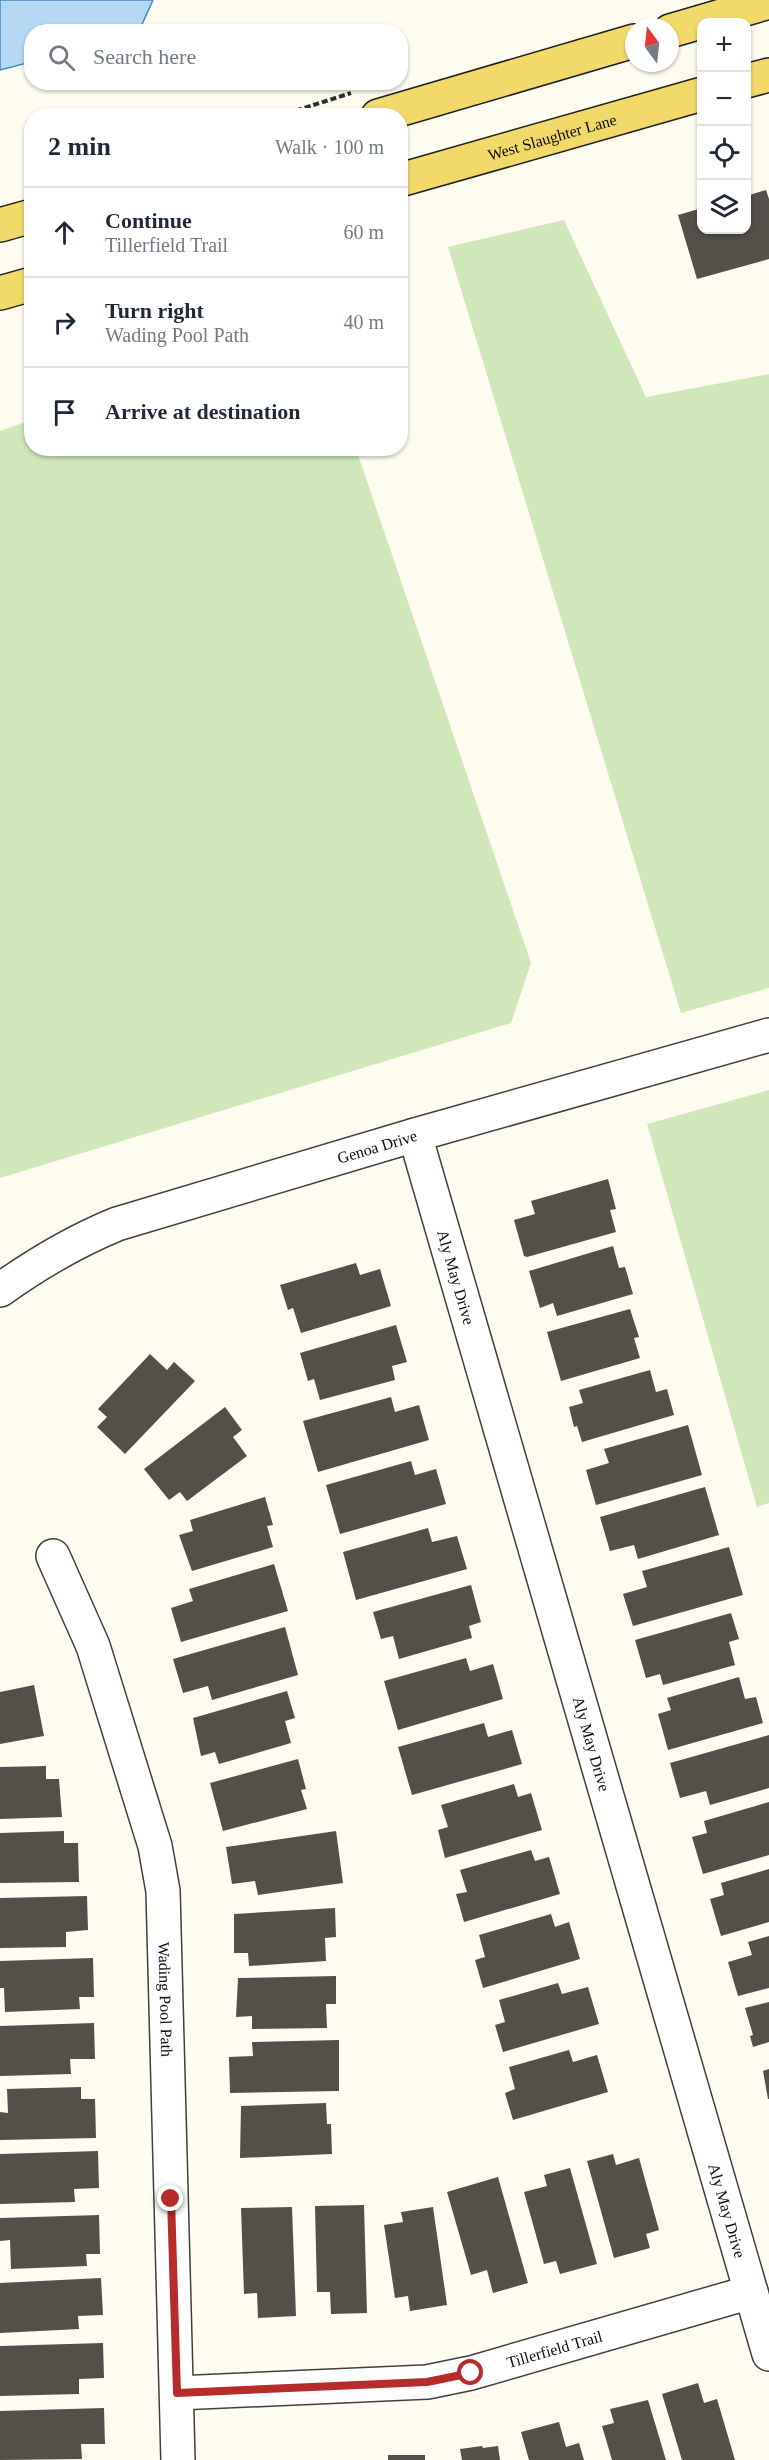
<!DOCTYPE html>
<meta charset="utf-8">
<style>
:root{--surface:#fff;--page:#f2f2f3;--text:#1f2937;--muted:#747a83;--line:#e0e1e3}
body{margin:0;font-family:Georgia,serif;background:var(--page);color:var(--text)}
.controls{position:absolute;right:18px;top:18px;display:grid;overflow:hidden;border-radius:12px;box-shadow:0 2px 4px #0004}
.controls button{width:54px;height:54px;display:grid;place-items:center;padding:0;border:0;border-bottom:2px solid var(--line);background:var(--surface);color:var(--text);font:30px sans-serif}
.compass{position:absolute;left:625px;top:18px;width:54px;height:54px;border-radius:50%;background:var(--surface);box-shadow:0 2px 4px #0004;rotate:345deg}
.stop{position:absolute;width:18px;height:18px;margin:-14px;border:4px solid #b72c2b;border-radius:50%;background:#fff}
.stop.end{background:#b72c2b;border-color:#fff;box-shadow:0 2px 6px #0008}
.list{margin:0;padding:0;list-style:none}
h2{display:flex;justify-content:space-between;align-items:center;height:78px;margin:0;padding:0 24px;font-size:26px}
h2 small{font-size:20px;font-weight:400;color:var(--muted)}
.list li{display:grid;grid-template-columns:39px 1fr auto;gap:18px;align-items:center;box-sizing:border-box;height:90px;padding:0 24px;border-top:2px solid var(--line)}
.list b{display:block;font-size:22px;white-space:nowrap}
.list p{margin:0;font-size:20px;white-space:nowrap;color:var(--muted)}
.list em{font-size:20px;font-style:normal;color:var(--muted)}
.icon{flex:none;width:33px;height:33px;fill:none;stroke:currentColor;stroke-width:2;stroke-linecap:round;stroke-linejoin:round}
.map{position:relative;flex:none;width:769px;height:2460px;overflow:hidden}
.search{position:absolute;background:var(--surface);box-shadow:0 2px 4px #0004;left:24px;top:24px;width:384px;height:66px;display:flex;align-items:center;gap:15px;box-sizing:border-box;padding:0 21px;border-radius:24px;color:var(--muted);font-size:22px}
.panel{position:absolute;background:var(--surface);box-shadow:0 2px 4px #0004;left:24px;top:108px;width:384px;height:348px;border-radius:24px}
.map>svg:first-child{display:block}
</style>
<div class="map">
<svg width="769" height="2460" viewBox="0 0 769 2460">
<rect width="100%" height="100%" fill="#fefcee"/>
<g fill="#cfe7b9">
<polygon points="564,220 646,397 769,374 769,988 681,1013 448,247"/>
<polygon points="31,420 32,448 356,449 531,963 511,1023 0,1178 0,431"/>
<polygon points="769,1090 769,1503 757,1507 647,1124"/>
</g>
<polygon fill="#b5d9f3" stroke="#3f89c7" stroke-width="1.5" points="0,0 153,0 139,31 32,32 31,62 0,70"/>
<g fill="#554f4a">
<polygon points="766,190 769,199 769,259 697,279 678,215 702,208 702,230 746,230 746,196"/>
<polygon points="608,1179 616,1209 610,1210 616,1232 527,1257 524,1256 514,1220 535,1214 531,1201"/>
<polygon points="613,1246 619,1268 625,1267 633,1294 557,1316 553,1303 540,1308 529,1271"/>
<polygon points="356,1263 360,1275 380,1269 391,1306 301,1333 293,1308 288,1310 280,1285"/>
<polygon points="630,1309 639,1337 634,1338 640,1358 561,1381 547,1332"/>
<polygon points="396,1325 407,1362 392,1366 395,1380 320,1400 314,1379 308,1381 300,1353"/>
<polygon points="150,1354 167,1370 174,1362 195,1381 125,1454 97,1427 107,1417 98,1409"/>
<polygon points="650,1370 656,1392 667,1389 674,1415 582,1442 577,1426 574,1427 569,1407 583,1403 579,1390"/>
<polygon points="391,1397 395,1412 419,1405 429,1440 318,1472 303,1421"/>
<polygon points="225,1407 242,1430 233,1437 247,1456 187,1501 180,1492 169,1500 144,1469"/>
<polygon points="688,1425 702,1475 596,1505 586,1470 609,1463 604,1449"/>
<polygon points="411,1461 415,1475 436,1469 446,1504 340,1534 326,1485"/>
<polygon points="705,1487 719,1535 638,1559 634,1545 610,1551 600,1517"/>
<polygon points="265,1497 273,1525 267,1526 273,1547 192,1571 179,1535 193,1531 190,1520"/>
<polygon points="428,1528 432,1542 457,1536 467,1569 356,1600 343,1552"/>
<polygon points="729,1547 743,1595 633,1626 623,1594 647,1587 642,1571"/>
<polygon points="274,1564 288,1611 181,1642 171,1608 193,1601 189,1589"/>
<polygon points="471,1585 481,1622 469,1626 472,1638 399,1659 393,1636 381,1639 373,1612"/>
<polygon points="731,1613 739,1639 729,1642 735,1665 663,1685 660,1674 646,1678 635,1640"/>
<polygon points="285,1627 298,1675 212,1700 208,1686 183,1693 173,1659"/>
<polygon points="466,1658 470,1671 493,1664 503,1699 398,1730 384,1681"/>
<polygon points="739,1677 745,1699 756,1697 763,1723 668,1750 658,1714 671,1710 667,1698"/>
<polygon points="34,1685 44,1736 0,1744 0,1692"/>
<polygon points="287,1691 295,1718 285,1721 291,1743 219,1764 215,1752 201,1756 193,1718"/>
<polygon points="484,1723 488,1737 512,1730 522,1764 412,1795 398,1747"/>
<polygon points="769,1735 769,1788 710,1805 706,1791 680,1798 670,1763"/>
<polygon points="298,1759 306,1789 301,1790 307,1809 223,1831 210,1783"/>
<polygon points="46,1766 46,1779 59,1779 62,1817 0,1819 0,1767"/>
<polygon points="514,1784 518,1797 531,1793 542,1830 445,1858 438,1830 448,1827 441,1805"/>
<polygon points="769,1802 769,1855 703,1874 692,1837 707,1833 704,1821"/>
<polygon points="64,1831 64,1843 78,1843 79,1882 0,1883 0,1833"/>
<polygon points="336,1831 343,1883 258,1895 255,1881 232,1884 226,1847"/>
<polygon points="531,1850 535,1861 549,1857 560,1894 464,1922 456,1894 467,1892 460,1870"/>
<polygon points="769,1869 769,1922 721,1936 710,1899 724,1895 721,1883"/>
<polygon points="87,1896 88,1930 66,1932 66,1947 0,1948 0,1898"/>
<polygon points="335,1908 336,1937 325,1938 326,1961 249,1966 248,1953 234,1953 234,1914"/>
<polygon points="551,1914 555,1927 569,1922 580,1959 483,1988 475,1960 485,1957 479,1935"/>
<polygon points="769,1936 769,1988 738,1996 728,1962 752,1955 748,1942"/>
<polygon points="93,1958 94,1997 79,1997 80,2009 5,2012 4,1988 0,1988 0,1961"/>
<polygon points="336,1976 336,2004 326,2004 327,2028 252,2029 252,2016 236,2017 238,1978"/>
<polygon points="558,1983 562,1994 588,1987 599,2024 503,2052 495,2025 505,2022 499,2000"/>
<polygon points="769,2002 769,2042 753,2047 750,2036 753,2035 745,2008"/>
<polygon points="94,2023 95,2059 70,2059 71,2074 0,2076 0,2026"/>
<polygon points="339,2040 339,2091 230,2093 229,2057 253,2056 252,2042"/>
<polygon points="569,2050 573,2062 597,2055 608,2092 513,2120 505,2093 515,2089 509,2067"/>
<polygon points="769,2069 769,2099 768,2099 763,2071"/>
<polygon points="81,2087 81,2099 95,2099 96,2138 0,2140 0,2112 8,2113 7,2089"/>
<polygon points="326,2103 327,2124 331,2124 332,2154 240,2158 241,2106"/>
<polygon points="98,2151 99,2188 74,2189 75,2202 0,2204 0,2154"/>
<polygon points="613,2154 616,2165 639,2158 659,2230 646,2234 650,2248 614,2258 587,2161"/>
<polygon points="570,2168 597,2264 560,2274 556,2261 544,2264 524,2192 547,2186 544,2175"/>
<polygon points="498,2177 528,2283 493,2293 487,2270 471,2275 447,2192"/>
<polygon points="364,2205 367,2313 331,2314 330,2292 317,2292 315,2206"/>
<polygon points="292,2207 296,2316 258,2318 257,2293 244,2294 241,2208"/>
<polygon points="433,2207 447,2305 410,2311 408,2296 395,2298 384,2225 403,2222 401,2212"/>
<polygon points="99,2215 100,2254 86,2254 87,2266 11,2269 10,2240 0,2241 0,2218"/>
<polygon points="101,2278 103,2315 78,2316 79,2329 0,2333 0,2283"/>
<polygon points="103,2343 104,2378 79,2379 79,2394 0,2396 0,2346"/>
<polygon points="698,2383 704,2403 717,2399 735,2460 682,2460 662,2394"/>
<polygon points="648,2400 666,2460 612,2460 602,2426 614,2423 610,2409"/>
<polygon points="104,2408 105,2444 81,2444 82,2459 0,2460 0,2411"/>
<polygon points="559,2422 566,2447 579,2443 584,2460 529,2460 521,2432"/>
<polygon points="482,2446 483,2448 498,2446 500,2460 462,2460 460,2449"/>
<rect x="388" y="2455" width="37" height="5"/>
</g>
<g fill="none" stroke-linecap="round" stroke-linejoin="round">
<defs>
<g id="minor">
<path id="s1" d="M415,1135L769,2354"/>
<path id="s2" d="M0,1290C38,1263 73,1242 117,1224L415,1135L769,1035"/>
<path id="s3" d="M53,1556L93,1646L155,1846L163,1891L178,2460"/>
<path id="s4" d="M177,2393L427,2382L471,2373L751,2292"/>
</g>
<g id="major">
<polyline points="670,31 769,2"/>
<polyline points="746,81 769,75"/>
<polyline points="378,116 634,41"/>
<path id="s5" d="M400,180L702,94"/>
<polyline points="0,225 32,216"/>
<polyline points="0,293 32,284"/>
</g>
</defs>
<use href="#minor" stroke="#404040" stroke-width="36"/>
<use href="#major" stroke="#1e1e1e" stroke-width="36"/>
<polyline stroke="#2f2f2f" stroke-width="4" stroke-dasharray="6 3" stroke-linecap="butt" points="279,116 351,93"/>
<use href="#minor" stroke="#fff" stroke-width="33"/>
<use href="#major" stroke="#f2d96a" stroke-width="33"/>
</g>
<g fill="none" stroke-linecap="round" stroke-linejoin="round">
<polyline stroke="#b72c2b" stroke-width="8" points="171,2199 177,2393 427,2382 471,2373"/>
</g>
<g text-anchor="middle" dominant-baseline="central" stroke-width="6" stroke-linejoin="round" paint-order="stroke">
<g font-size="16" fill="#0d0d0d" stroke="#fff">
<text stroke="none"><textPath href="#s5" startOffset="158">West Slaughter Lane</textPath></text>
<text stroke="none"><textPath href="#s2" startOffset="406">Genoa Drive</textPath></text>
<text stroke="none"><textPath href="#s1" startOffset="148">Aly May Drive</textPath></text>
<text stroke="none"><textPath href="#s1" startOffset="634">Aly May Drive</textPath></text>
<text stroke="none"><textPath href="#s3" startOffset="462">Wading Pool Path</textPath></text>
<text stroke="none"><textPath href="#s1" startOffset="1120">Aly May Drive</textPath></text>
<text stroke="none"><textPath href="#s4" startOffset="382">Tillerfield Trail</textPath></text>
</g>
</g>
</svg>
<div class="controls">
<button>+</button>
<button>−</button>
<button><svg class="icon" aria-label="locate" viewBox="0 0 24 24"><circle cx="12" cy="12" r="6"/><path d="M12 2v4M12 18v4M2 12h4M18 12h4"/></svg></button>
<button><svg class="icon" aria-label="layers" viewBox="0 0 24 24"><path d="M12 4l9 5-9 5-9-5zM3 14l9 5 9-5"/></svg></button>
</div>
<svg class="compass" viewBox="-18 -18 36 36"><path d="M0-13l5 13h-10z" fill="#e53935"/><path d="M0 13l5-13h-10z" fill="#747a83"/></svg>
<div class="stop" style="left:471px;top:2373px"></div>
<div class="stop end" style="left:171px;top:2199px"></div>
<div class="search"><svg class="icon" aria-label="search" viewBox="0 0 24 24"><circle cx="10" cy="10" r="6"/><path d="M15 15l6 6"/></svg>Search here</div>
<section class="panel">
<h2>2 min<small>Walk · 100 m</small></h2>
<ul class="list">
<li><svg class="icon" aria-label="ahead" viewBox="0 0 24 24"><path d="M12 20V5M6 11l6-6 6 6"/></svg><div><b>Continue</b><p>Tillerfield Trail</p></div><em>60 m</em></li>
<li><svg class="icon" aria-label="right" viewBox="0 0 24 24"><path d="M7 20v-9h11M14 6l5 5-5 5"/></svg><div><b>Turn right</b><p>Wading Pool Path</p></div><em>40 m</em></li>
<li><svg class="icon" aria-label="arrive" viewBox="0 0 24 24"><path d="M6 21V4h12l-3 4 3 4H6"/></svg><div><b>Arrive at destination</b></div></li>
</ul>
</section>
</div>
